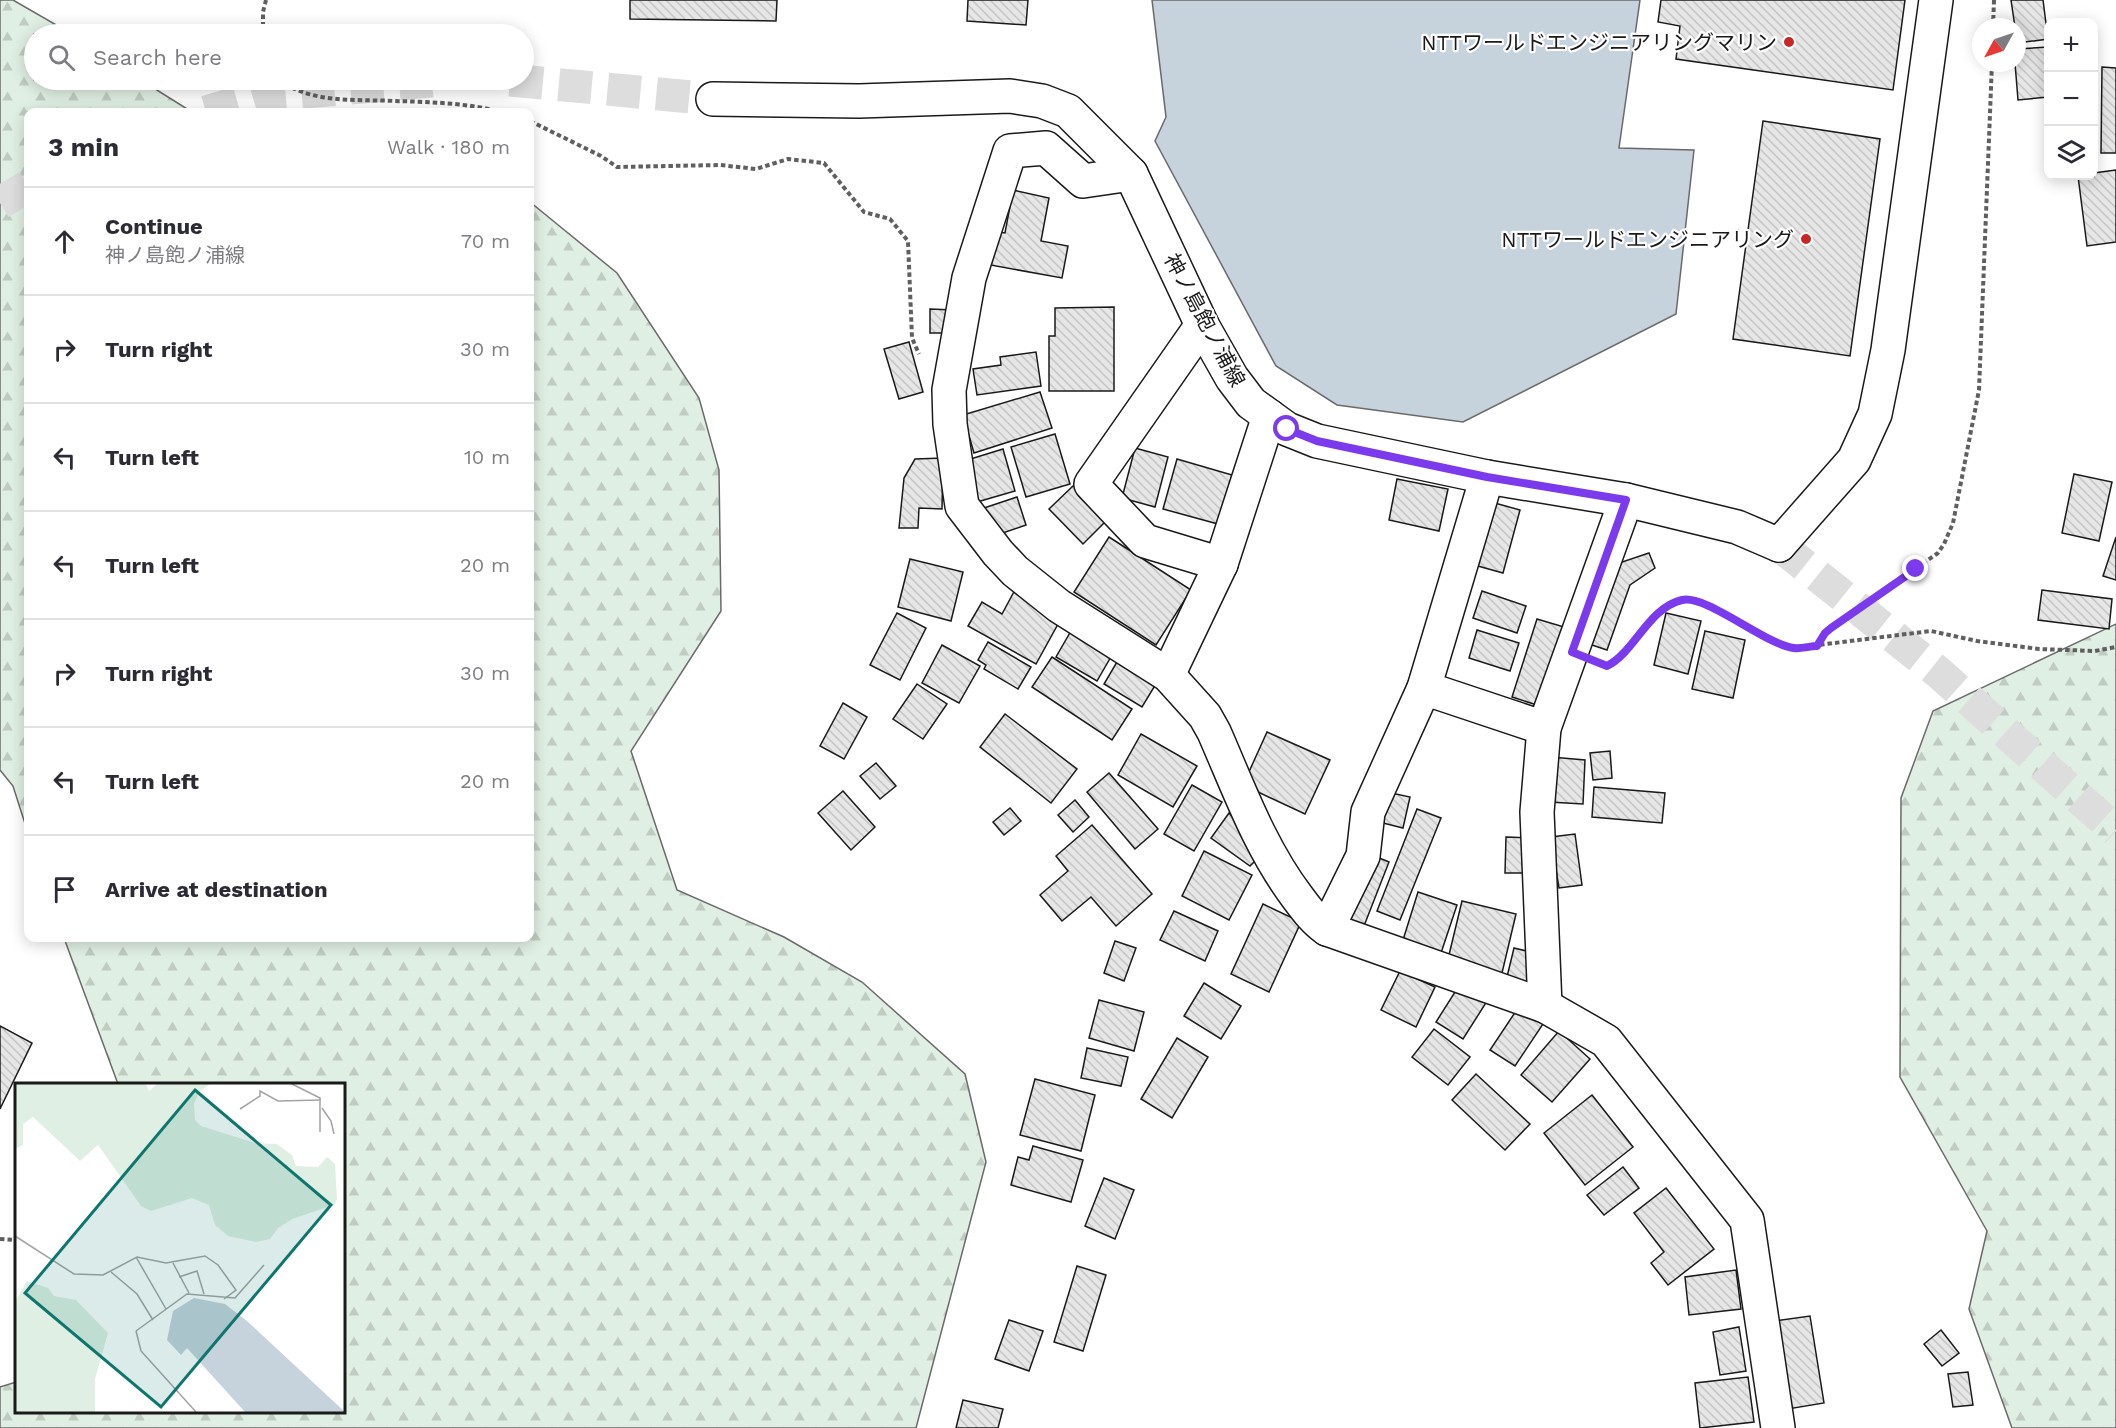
<!DOCTYPE html>
<meta charset="utf-8">
<style>
:root{--surface:#fff;--page:#f7f7f7;--text:#2b2b33;--muted:#7c7c81;--line:#e1e1e2}
body{margin:0;font-family:"Work Sans","Noto Sans JP",sans-serif;background:var(--page);color:var(--text)}
.controls{position:absolute;right:18px;top:18px;display:grid;overflow:hidden;border-radius:12px;box-shadow:0 3px 15px #0003}
.controls button{width:54px;height:54px;display:grid;place-items:center;padding:0;border:0;border-bottom:2px solid var(--line);background:var(--surface);color:var(--text);font:30px sans-serif}
.compass{position:absolute;left:1972px;top:18px;width:54px;height:54px;border-radius:50%;background:var(--surface);box-shadow:0 3px 15px #0003;rotate:230deg}
.stop{position:absolute;width:18px;height:18px;margin:-14px;border:4px solid #7c3aed;border-radius:50%;background:#fff}
.stop.end{background:#7c3aed;border-color:#fff;box-shadow:0 2px 6px #0008}
.list{margin:0;padding:0;list-style:none}
h2{display:flex;justify-content:space-between;align-items:center;height:78px;margin:0;padding:0 24px;font-size:26px}
h2 small{font-size:20px;font-weight:400;color:var(--muted)}
.list li{display:grid;grid-template-columns:39px 1fr auto;gap:18px;align-items:center;box-sizing:border-box;height:108px;padding:0 24px;border-top:2px solid var(--line)}
.list b{display:block;font-size:22px;white-space:nowrap}
.list p{margin:0;font-size:20px;white-space:nowrap;color:var(--muted)}
.list em{font-size:20px;font-style:normal;color:var(--muted)}
.icon{flex:none;width:33px;height:33px;fill:none;stroke:currentColor;stroke-width:2;stroke-linecap:round;stroke-linejoin:round}
.map{position:relative;flex:none;width:2116px;height:1428px;overflow:hidden}
.search{position:absolute;background:var(--surface);box-shadow:0 3px 15px #0003;left:24px;top:24px;width:510px;height:66px;display:flex;align-items:center;gap:15px;box-sizing:border-box;padding:0 21px;border-radius:33px;color:var(--muted);font-size:22px}
.panel{position:absolute;background:var(--surface);box-shadow:0 3px 15px #0003;left:24px;top:108px;width:510px;height:834px;border-radius:12px}
.map>svg:first-child{display:block}
</style>
<div class="map">
<svg width="2116" height="1428" viewBox="0 0 2116 1428">
<defs>
<pattern id="forest-firs" width="22" height="20" patternUnits="userSpaceOnUse" patternTransform="scale(1.5)"><rect width="22" height="20" fill="#e0efe3"/><path d="M5 1l3.5 6h-7zM16 11l3.5 6h-7z" fill="#c0ccc2"/></pattern>
<pattern id="building-back-hatch" width="6" height="6" patternUnits="userSpaceOnUse" patternTransform="scale(1.5)"><rect width="6" height="6" fill="#e6e6e6"/><path d="M-1 5l2 2M0 0l6 6M5-1l2 2" fill="none" stroke="#c5c5c5"/></pattern>
</defs>
<rect width="100%" height="100%" fill="#fff"/>
<g fill="url(#forest-firs)" stroke="#6a6a6a" stroke-width="1.5">
<polygon points="0,0 13,0 72,34 34,34 34,80 141,80 192,112 28,112 28,833 13,786 0,770"/>
<polygon points="530,202 617,273 699,398 719,470 721,611 631,751 677,890 784,937 862,982 965,1074 986,1162 916,1428 0,1428 0,1387 16,1382 16,1412 344,1412 344,1084 118,1084 64,938 530,938"/>
<polygon points="2116,624 2116,1428 2012,1428 1969,1309 1987,1231 1900,1077 1901,798 1933,711"/>
</g>
<polygon fill="#c6d2dc" stroke="#6a6a6a" stroke-width="1.5" points="1152,0 1640,0 1619,148 1694,150 1676,314 1463,422 1337,405 1276,366 1155,141 1166,117"/>
<g fill="url(#building-back-hatch)" stroke="#1a1a1a" stroke-width="1.5">
<polygon points="630,0 777,0 776,21 630,19"/>
<polygon points="968,0 1028,0 1026,25 967,21"/>
<polygon points="1661,0 1905,0 1893,90 1676,59 1680,26 1658,22"/>
<polygon points="2011,0 2043,0 2048,39 2018,43 2017,27 2015,27"/>
<polygon points="2048,47 2048,97 2018,100 2015,63 2017,63 2017,49"/>
<polygon points="2102,67 2116,68 2116,153 2101,153"/>
<polygon points="1763,121 1880,139 1850,356 1733,339"/>
<polygon points="2116,170 2116,242 2087,246 2078,176 2094,176 2094,173"/>
<polygon points="1013,190 1049,198 1041,241 1068,246 1062,278 985,264 992,231 1005,233"/>
<polygon points="1114,307 1114,391 1049,391 1049,336 1055,336 1055,308"/>
<polygon points="930,309 953,310 953,333 930,333"/>
<polygon points="909,342 923,392 899,399 884,349"/>
<polygon points="1036,352 1041,386 977,395 973,369 1001,365 1000,357"/>
<polygon points="1040,392 1052,428 974,453 963,415"/>
<polygon points="1055,434 1070,484 1026,497 1011,447"/>
<polygon points="1135,448 1168,457 1155,507 1122,498"/>
<polygon points="1003,449 1015,491 977,502 964,461"/>
<polygon points="943,458 942,509 919,508 918,528 899,528 904,478 915,459"/>
<polygon points="1177,459 1232,475 1218,524 1163,509"/>
<polygon points="2074,474 2112,482 2099,541 2062,533"/>
<polygon points="1397,479 1448,489 1439,531 1389,520"/>
<polygon points="1074,485 1107,520 1083,544 1049,509"/>
<polygon points="1017,497 1026,525 991,537 981,509"/>
<polygon points="1484,500 1520,510 1503,573 1467,563"/>
<polygon points="1109,537 1191,590 1156,645 1074,592"/>
<polygon points="2116,537 2116,580 2103,576"/>
<polygon points="1649,553 1655,568 1630,585 1607,650 1589,644 1616,564"/>
<polygon points="910,559 963,572 951,621 898,607"/>
<polygon points="1016,588 1063,615 1036,664 968,626 982,602 1002,614"/>
<polygon points="2042,590 2112,599 2109,629 2038,620"/>
<polygon points="1482,591 1526,606 1517,633 1473,618"/>
<polygon points="897,613 926,628 900,680 870,665"/>
<polygon points="1666,613 1701,621 1688,674 1654,665"/>
<polygon points="1537,619 1564,627 1540,706 1512,697"/>
<polygon points="1075,624 1116,648 1097,681 1056,657"/>
<polygon points="1477,630 1519,643 1510,671 1469,658"/>
<polygon points="1705,631 1745,640 1733,698 1692,689"/>
<polygon points="988,642 1031,667 1018,689 984,669 986,665 978,660"/>
<polygon points="942,645 980,666 959,703 922,683"/>
<polygon points="1124,650 1162,674 1142,707 1104,684"/>
<polygon points="1052,657 1132,709 1112,740 1032,687"/>
<polygon points="917,684 947,704 923,739 893,719"/>
<polygon points="843,703 867,717 844,759 820,746"/>
<polygon points="1005,714 1077,769 1051,803 980,747"/>
<polygon points="1267,732 1330,760 1305,814 1243,785"/>
<polygon points="1141,734 1197,766 1173,807 1118,775"/>
<polygon points="1610,751 1612,778 1593,780 1590,753"/>
<polygon points="1551,757 1585,760 1583,804 1549,802"/>
<polygon points="876,763 896,786 880,799 860,776"/>
<polygon points="1109,773 1158,829 1135,849 1087,792"/>
<polygon points="1192,785 1222,802 1194,851 1164,834"/>
<polygon points="1594,787 1665,793 1662,823 1592,817"/>
<polygon points="843,791 875,827 851,850 818,813"/>
<polygon points="1382,791 1410,797 1403,828 1375,821"/>
<polygon points="1075,800 1089,817 1073,832 1058,815"/>
<polygon points="1010,808 1021,821 1004,835 993,822"/>
<polygon points="1417,809 1441,818 1400,920 1377,911"/>
<polygon points="1229,813 1264,852 1250,866 1211,838"/>
<polygon points="1092,825 1152,894 1116,926 1091,897 1062,921 1040,895 1068,871 1056,856"/>
<polygon points="1575,834 1582,885 1559,888 1551,837"/>
<polygon points="1506,837 1531,838 1530,873 1505,873"/>
<polygon points="1204,851 1252,875 1229,920 1182,896"/>
<polygon points="1367,853 1389,862 1362,931 1339,922"/>
<polygon points="1418,892 1457,905 1441,953 1403,940"/>
<polygon points="1462,901 1516,914 1502,973 1448,959"/>
<polygon points="1263,904 1301,922 1269,992 1231,974"/>
<polygon points="1174,911 1218,931 1205,961 1160,940"/>
<polygon points="1115,941 1136,948 1124,981 1104,973"/>
<polygon points="1514,948 1539,954 1531,987 1506,981"/>
<polygon points="1400,971 1435,987 1416,1027 1381,1010"/>
<polygon points="1462,981 1489,998 1463,1039 1436,1022"/>
<polygon points="1204,983 1241,1006 1221,1039 1184,1016"/>
<polygon points="1099,1000 1144,1012 1134,1051 1089,1038"/>
<polygon points="1518,1008 1543,1024 1515,1066 1490,1050"/>
<polygon points="0,1026 32,1043 0,1109"/>
<polygon points="1434,1029 1470,1057 1448,1085 1412,1057"/>
<polygon points="1559,1031 1590,1059 1552,1102 1521,1075"/>
<polygon points="1177,1038 1208,1057 1172,1118 1141,1099"/>
<polygon points="1087,1048 1128,1057 1121,1086 1081,1078"/>
<polygon points="1476,1074 1530,1124 1505,1150 1452,1100"/>
<polygon points="1035,1079 1095,1095 1081,1151 1020,1135"/>
<polygon points="1592,1095 1633,1147 1585,1185 1544,1133"/>
<polygon points="1033,1146 1083,1160 1071,1202 1011,1185 1018,1157 1029,1160"/>
<polygon points="1623,1167 1639,1188 1604,1215 1587,1195"/>
<polygon points="1104,1178 1134,1190 1115,1239 1085,1226"/>
<polygon points="1666,1188 1714,1249 1668,1285 1651,1263 1664,1252 1634,1213"/>
<polygon points="1077,1266 1106,1275 1083,1351 1054,1342"/>
<polygon points="1736,1270 1741,1309 1689,1315 1685,1277"/>
<polygon points="1810,1316 1824,1403 1782,1410 1768,1322"/>
<polygon points="1009,1320 1043,1331 1029,1371 995,1359"/>
<polygon points="1739,1327 1746,1371 1720,1375 1713,1332"/>
<polygon points="1941,1330 1959,1353 1942,1366 1924,1344"/>
<polygon points="1968,1372 1973,1405 1953,1407 1948,1374"/>
<polygon points="1748,1377 1754,1422 1700,1428 1695,1383"/>
<polygon points="963,1400 1003,1409 998,1428 956,1428"/>
</g>
<g fill="none" stroke-linecap="round" stroke-linejoin="round">
<g stroke="#ddd" stroke-width="33" stroke-dasharray="33 16" stroke-linecap="butt">
<polyline points="510,80 713,99"/>
<polyline points="206,112 260,96 443,80"/>
<polyline points="0,203 28,186"/>
<polyline points="1779,545 1938,672 2116,831"/>
</g>
<defs>
<g id="minor">
<path d="M1131,174L1083,181L1046,148L1010,151L969,278L949,390L950,424L962,506L998,553L1015,571L1059,606L1168,675L1205,716L1214,732C1239,789 1260,848 1298,898C1307,910 1315,921 1327,929L1545,1006L1606,1041L1747,1220L1778,1428"/>
<polyline points="1202,325 1091,484 1145,541 1221,564"/>
<polyline points="1779,545 1854,460 1875,414 1888,350 1936,0"/>
<polyline points="1168,675 1221,564 1269,416"/>
<polyline points="1424,688 1544,728"/>
<polyline points="1327,929 1363,856 1368,812 1424,688 1487,477"/>
<polyline points="1545,1006 1537,812 1544,728 1626,500"/>
</g>
<polyline id="major" points="713,99 859,101 1010,96 1042,101 1068,111 1131,174 1202,325 1232,378 1251,403 1287,429 1317,441 1487,477 1626,500 1737,527 1779,545"/>
</defs>
<use href="#minor" stroke="#1a1a1a" stroke-width="36"/>
<use href="#major" stroke="#1a1a1a" stroke-width="36"/>
<g stroke="#5f5f5f" stroke-width="4" stroke-dasharray="4.5 3" stroke-linecap="butt">
<polyline points="1993,27 1994,0"/>
<polyline points="263,34 263,12 266,0"/>
<path d="M279,80C313,104 355,99 395,101C430,102 468,103 501,112"/>
<polyline points="530,121 601,156 617,167 720,165 756,169 788,159 824,163 864,212 890,219 908,241 912,338 919,354"/>
<polyline points="1817,646 1825,633 1831,628 1938,553 1944,544 1953,523 1979,390 1992,63"/>
<polyline points="1603,664 1608,666 1611,664 1650,622 1667,607 1683,599 1698,602 1777,642 1794,648 1931,631 1977,641 2039,649 2095,651 2116,647"/>
<polyline points="0,1239 16,1240"/>
</g>
<use href="#minor" stroke="#fff" stroke-width="33"/>
<use href="#major" stroke="#fff" stroke-width="33"/>
</g>
<g fill="none" stroke-linecap="round" stroke-linejoin="round">
<path stroke="#7c3aed" stroke-width="8" d="M1287,429L1317,441L1487,477L1626,500L1572,652L1607,666C1635,652 1648,608 1682,600C1706,594 1766,645 1794,648C1801,649 1810,646 1817,646L1825,633L1831,628L1916,569"/>
</g>
<g fill="#c62828" stroke="#fff" stroke-width="2">
<circle cx="1789" cy="42" r="6"/>
<circle cx="1806" cy="239" r="6"/>
</g>
<g text-anchor="middle" dominant-baseline="central" stroke-width="4.5" stroke-linejoin="round" paint-order="stroke">
<g font-size="21" fill="#1a1a1a" stroke="#fff" text-anchor="end">
<text x="1777" y="42">NTTワールドエンジニアリングマリン</text>
<text x="1794" y="239">NTTワールドエンジニアリング</text>
</g>
<g font-size="21" fill="#1a1a1a" stroke="#fff">
<text transform="translate(1205 320) rotate(62)">神ノ島飽ノ浦線</text>
</g>
</g>
<g transform="translate(15 1083)">
<rect width="330" height="330" fill="#fff"/>
<path d="M0,1H131L134,8L142,1H195L184,9L179,21L180,37L186,43L240,60L262,61L277,72L281,83L303,84L312,74L320,81L322,117L319,122L277,136L263,145L255,156L241,159L213,153L200,142L194,122L177,115L136,128L126,123L83,62L65,78L18,34L8,41V62L0,66ZM12,198L33,205L39,213L61,217L93,250L80,296V329H0V219Z" fill="#e0efe3"/>
<path d="M179,215L210,221L232,238L330,329H230L172,265L166,272L152,257L158,228Z" fill="#c6d2dc"/>
<path fill="none" stroke="#a3a3a3" stroke-width="1.5" d="M277,1L305,15V49M307,25L316,38L319,51M225,26L245,13V8L263,18L306,17M0,153L59,191L88,192L122,174L151,180L190,173L203,182L221,207L209,216M121,174L151,226M158,180L174,210M96,189L122,211L138,237M164,194L182,188L189,211M121,248L126,268L181,329M121,248L172,211L220,215L249,182"/>
<path fill="#0f766e" fill-opacity="0.15" stroke="#0f766e" stroke-width="3" d="M180,7L316,122L146,324L10,210Z"/>
<rect width="330" height="330" fill="none" stroke="#1a1a1a" stroke-width="3"/>
</g>
</svg>
<div class="controls">
<button>+</button>
<button>−</button>
<button><svg class="icon" aria-label="layers" viewBox="0 0 24 24"><path d="M12 4l9 5-9 5-9-5zM3 14l9 5 9-5"/></svg></button>
</div>
<svg class="compass" viewBox="-18 -18 36 36"><path d="M0-13l5 13h-10z" fill="#e53935"/><path d="M0 13l5-13h-10z" fill="#7c7c81"/></svg>
<div class="stop" style="left:1287px;top:429px"></div>
<div class="stop end" style="left:1916px;top:569px"></div>
<div class="search"><svg class="icon" aria-label="search" viewBox="0 0 24 24"><circle cx="10" cy="10" r="6"/><path d="M15 15l6 6"/></svg>Search here</div>
<section class="panel">
<h2>3 min<small>Walk · 180 m</small></h2>
<ul class="list">
<li><svg class="icon" aria-label="ahead" viewBox="0 0 24 24"><path d="M12 20V5M6 11l6-6 6 6"/></svg><div><b>Continue</b><p>神ノ島飽ノ浦線</p></div><em>70 m</em></li>
<li><svg class="icon" aria-label="right" viewBox="0 0 24 24"><path d="M7 20v-9h11M14 6l5 5-5 5"/></svg><div><b>Turn right</b></div><em>30 m</em></li>
<li><svg class="icon" aria-label="left" viewBox="0 0 24 24"><path d="M17 20v-9H6M10 6l-5 5 5 5"/></svg><div><b>Turn left</b></div><em>10 m</em></li>
<li><svg class="icon" aria-label="left" viewBox="0 0 24 24"><path d="M17 20v-9H6M10 6l-5 5 5 5"/></svg><div><b>Turn left</b></div><em>20 m</em></li>
<li><svg class="icon" aria-label="right" viewBox="0 0 24 24"><path d="M7 20v-9h11M14 6l5 5-5 5"/></svg><div><b>Turn right</b></div><em>30 m</em></li>
<li><svg class="icon" aria-label="left" viewBox="0 0 24 24"><path d="M17 20v-9H6M10 6l-5 5 5 5"/></svg><div><b>Turn left</b></div><em>20 m</em></li>
<li><svg class="icon" aria-label="arrive" viewBox="0 0 24 24"><path d="M6 21V4h12l-3 4 3 4H6"/></svg><div><b>Arrive at destination</b></div></li>
</ul>
</section>
</div>
